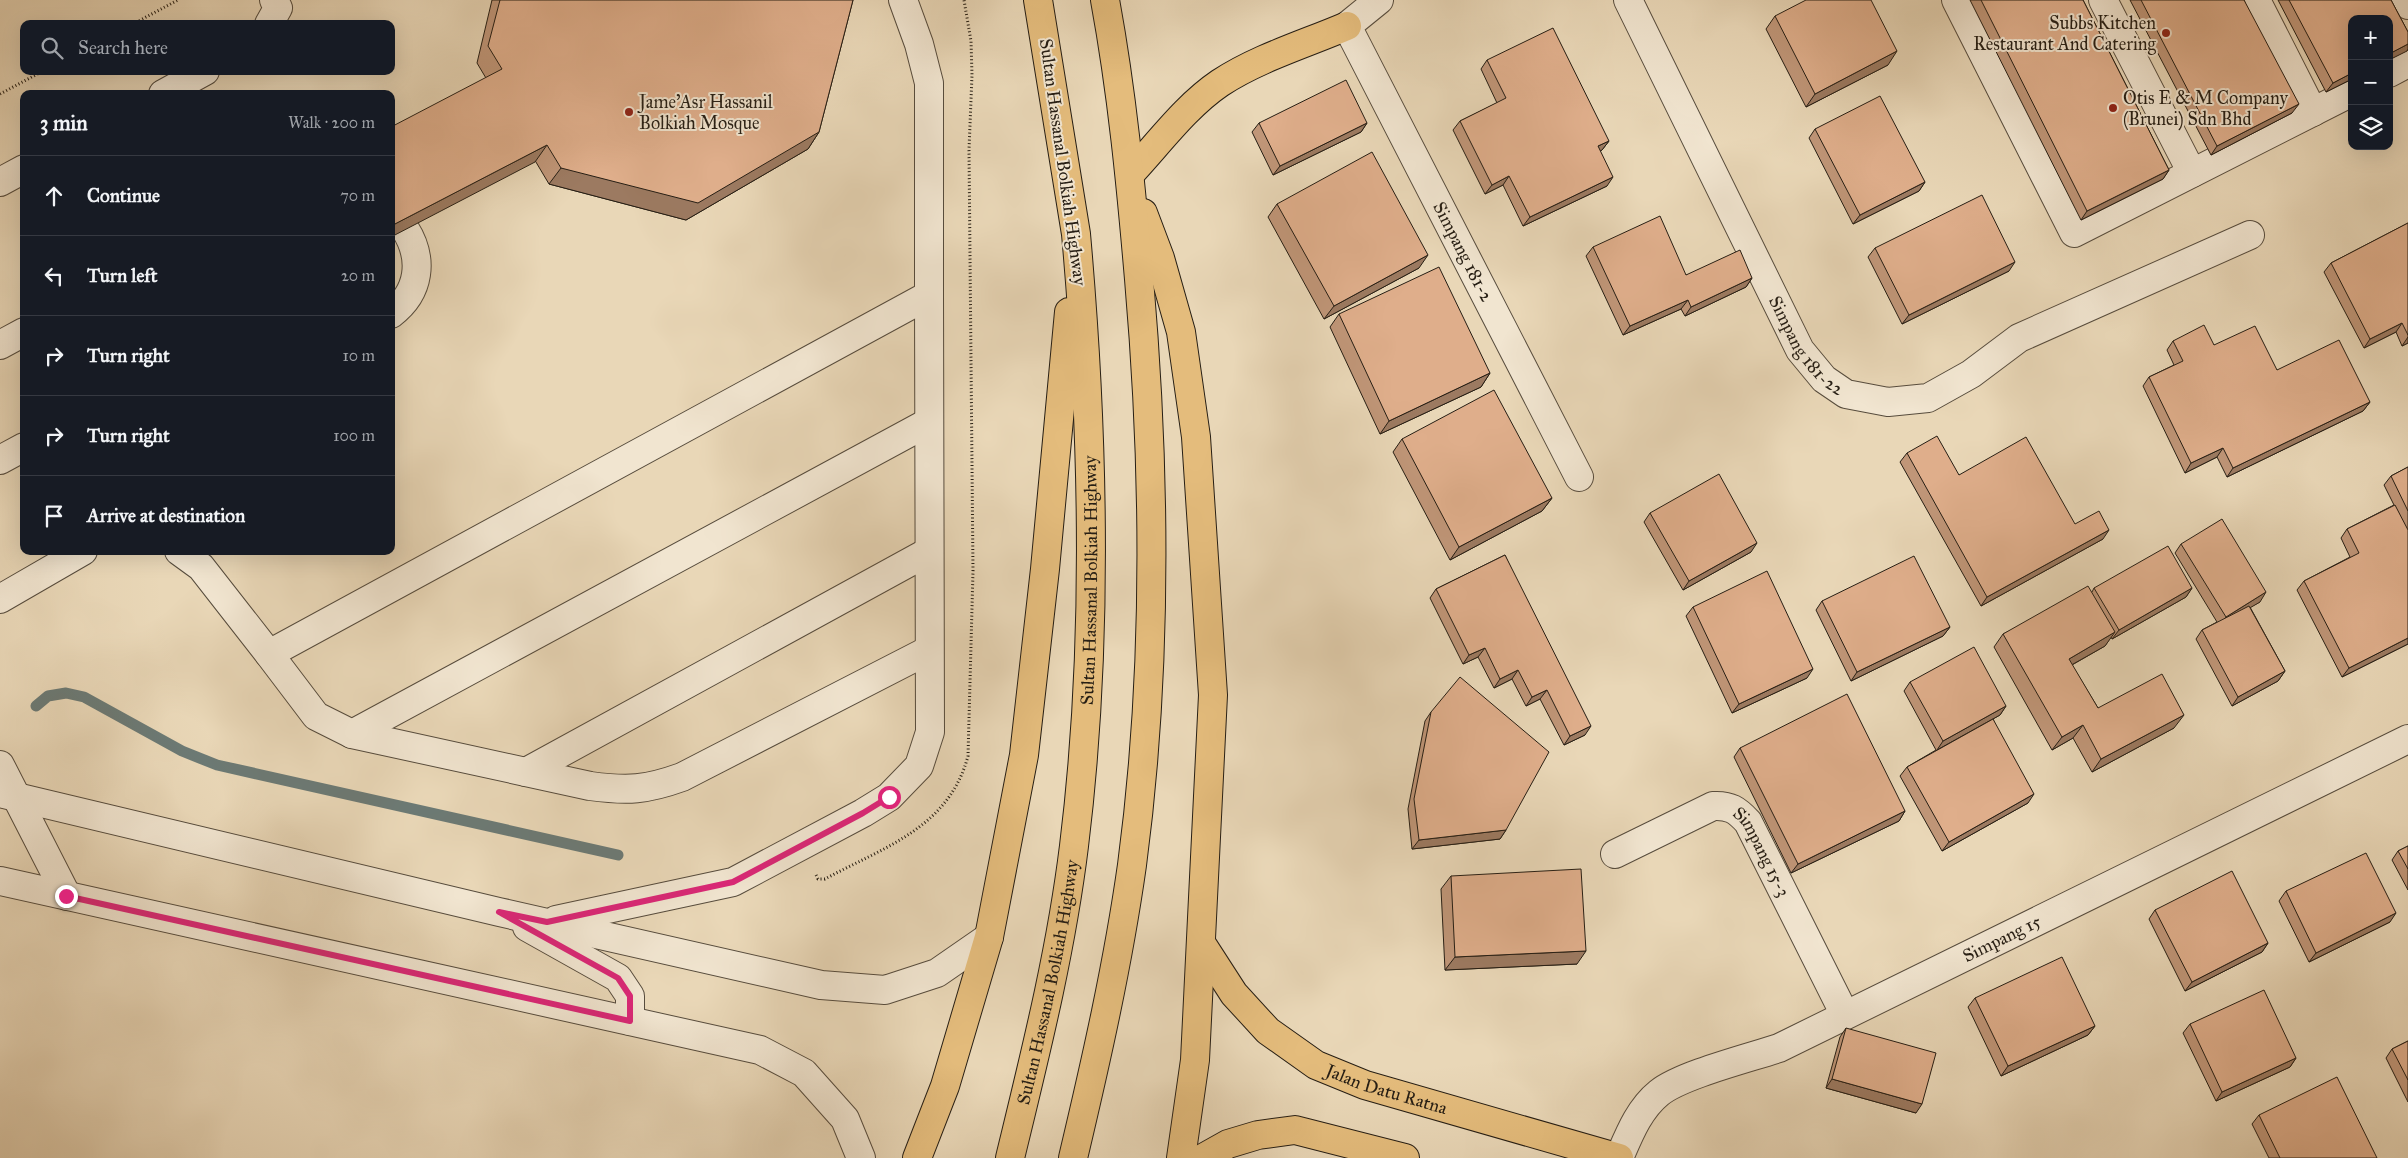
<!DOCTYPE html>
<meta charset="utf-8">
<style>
:root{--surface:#171b24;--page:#20242c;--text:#f1f3f6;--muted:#9ea1a6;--line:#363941}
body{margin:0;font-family:"IM FELL Great Primer",serif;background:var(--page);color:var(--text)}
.controls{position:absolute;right:15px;top:15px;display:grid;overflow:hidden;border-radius:10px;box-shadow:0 5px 20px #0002}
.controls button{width:45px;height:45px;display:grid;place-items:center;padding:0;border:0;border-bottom:1px solid var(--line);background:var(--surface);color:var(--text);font:25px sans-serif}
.stop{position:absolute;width:15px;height:15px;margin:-11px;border:4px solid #db2777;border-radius:50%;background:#fff}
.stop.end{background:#db2777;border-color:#fff;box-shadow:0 1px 5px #0008}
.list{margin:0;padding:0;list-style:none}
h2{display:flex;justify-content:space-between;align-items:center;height:65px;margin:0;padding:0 20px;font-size:21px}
h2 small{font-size:16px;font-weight:400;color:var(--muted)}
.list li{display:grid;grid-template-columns:32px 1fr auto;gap:15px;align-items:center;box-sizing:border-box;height:80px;padding:0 20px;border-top:1px solid var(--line)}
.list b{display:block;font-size:19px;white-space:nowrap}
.list em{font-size:16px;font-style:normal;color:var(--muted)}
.icon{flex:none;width:28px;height:28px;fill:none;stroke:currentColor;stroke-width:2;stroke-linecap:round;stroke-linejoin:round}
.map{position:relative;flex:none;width:2408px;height:1158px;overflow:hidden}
.search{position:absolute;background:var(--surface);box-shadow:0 5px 20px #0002;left:20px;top:20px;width:375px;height:55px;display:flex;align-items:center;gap:12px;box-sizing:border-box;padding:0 18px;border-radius:10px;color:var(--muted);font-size:19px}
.panel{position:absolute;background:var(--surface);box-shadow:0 5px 20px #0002;left:20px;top:90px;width:375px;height:465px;border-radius:10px}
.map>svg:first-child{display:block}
</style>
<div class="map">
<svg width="2408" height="1158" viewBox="0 0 2408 1158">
<rect width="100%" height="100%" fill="#e9d7b7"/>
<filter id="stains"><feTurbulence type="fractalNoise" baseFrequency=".004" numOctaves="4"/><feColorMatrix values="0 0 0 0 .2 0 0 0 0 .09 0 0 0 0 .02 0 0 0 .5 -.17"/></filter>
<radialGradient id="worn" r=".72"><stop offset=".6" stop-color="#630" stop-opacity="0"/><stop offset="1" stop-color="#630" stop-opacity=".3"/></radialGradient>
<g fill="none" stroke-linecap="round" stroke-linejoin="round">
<polyline stroke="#6c7a75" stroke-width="11" points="36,706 48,696 66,693 84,697 182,751 217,765 618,855"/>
<defs>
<g id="minor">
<path id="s1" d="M1379,0L1347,26L1579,477"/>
<path id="s2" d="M1628,0L1800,350L1824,379L1846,394L1888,402L1928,398L1971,374L2019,338L2250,235"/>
<polyline points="1956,0 2074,233 2352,92"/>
<polyline points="2103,0 2192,173"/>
<polyline points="2256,0 2313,112"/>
<polyline points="2406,0 2408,5"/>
<polyline points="269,24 278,8 274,0"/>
<polyline points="2389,73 2408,63"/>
<polyline points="163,94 205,71"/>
<polyline points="0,182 24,169"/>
<path d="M391,314C420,292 424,259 405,229"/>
<polyline points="0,345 24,332"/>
<polyline points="0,460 24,447"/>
<polyline points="179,551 201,567 269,654 929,295 929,83 919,44 903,0"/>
<polyline points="0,599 83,551"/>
<path d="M269,654L316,716L352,734L590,786C628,791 646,790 682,777L929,650"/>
<polyline points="352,734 929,422"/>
<polyline points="0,765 67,896"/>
<polyline points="526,772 928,552"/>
<polyline points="0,793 499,912 821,985 885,990 937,973 989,937"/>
<path id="s3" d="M1615,854L1713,806C1730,805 1737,810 1748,822L1845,1015"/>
<polyline points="0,881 760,1050 804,1073 845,1119 861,1158"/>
<polyline points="556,920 733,882 863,813 889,797 919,766 930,732 929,295"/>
<polyline points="527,927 618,978 630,996 630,1021"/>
<path id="s4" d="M1619,1158C1629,1135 1639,1109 1659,1093C1681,1075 1749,1058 1779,1048L2408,739"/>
</g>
<g id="major">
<path id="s5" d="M1203,946L1234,994L1268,1031L1316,1065L1365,1085L1619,1158"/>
<polyline points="1203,1158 1228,1144 1258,1135 1295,1130 1405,1158"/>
</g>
<g id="highway">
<path d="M1131,173C1159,143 1186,106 1220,83C1258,58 1305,44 1347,26"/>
<polyline points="1143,213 1160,258 1181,332 1196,437 1213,695 1195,1060 1181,1158"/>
<polyline points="917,1158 945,1086 989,937 1024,755 1045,569 1069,312"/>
<path id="s6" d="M1010,1158C1035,1055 1061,952 1074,846C1099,644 1094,436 1076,234L1038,0"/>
<path d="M1073,1158C1096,1061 1118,964 1132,865C1158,670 1156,475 1139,279C1131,186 1122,92 1105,0"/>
</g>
</defs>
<use href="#minor" stroke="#574c3d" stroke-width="30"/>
<use href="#major" stroke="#261e14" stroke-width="30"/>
<use href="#highway" stroke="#261e14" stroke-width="30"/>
<g stroke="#261e14" stroke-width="3" stroke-dasharray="1 2.5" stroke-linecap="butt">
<polyline points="133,24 178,0"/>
<polyline points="0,94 43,71"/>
<path d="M816,875L818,879H825C884,847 949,828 968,756L973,571L969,150L972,75L971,41L964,0"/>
</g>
<use href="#minor" stroke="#f1e5d0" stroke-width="28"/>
<use href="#major" stroke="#e4bc7c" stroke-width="28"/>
<use href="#highway" stroke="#e4bc7c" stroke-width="28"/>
</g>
<g fill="#c09678" stroke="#261e14">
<polygon points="492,0 853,0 819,132 808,149 686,220 549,184 477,63"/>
<polygon points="1970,0 2083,0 2169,170 2163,179 2081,220"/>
<polygon points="2130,0 2244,0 2292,113 2211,155"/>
<polygon points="2278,0 2391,0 2408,32 2408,49 2407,51 2352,19 2352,79 2326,92"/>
<polygon points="1775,16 1888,65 1806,107 1766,29"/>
<polygon points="1487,60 1609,141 1602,150 1600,151 1607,186 1523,226 1503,185 1485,194 1453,130 1460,121 1497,103 1481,69"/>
<polygon points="1259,123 1367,123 1361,132 1273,175 1252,132"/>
<polygon points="1815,129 1925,182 1919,191 1853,224 1809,138"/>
<polygon points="1277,204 1419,268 1324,319 1268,217"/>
<polygon points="2408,223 2408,343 2402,346 2396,332 2364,348 2324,272 2331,263"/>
<polygon points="1593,247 1686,275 1752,278 1746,287 1685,316 1681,309 1623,335 1586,256"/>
<polygon points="1875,248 2009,271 1902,324 1868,257"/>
<polygon points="1339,314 1490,373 1481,387 1380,434 1330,327"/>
<polygon points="2173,341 2214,345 2277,370 2370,402 2363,411 2227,477 2217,457 2185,473 2143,386 2149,377 2174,365 2167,350"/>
<polygon points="1402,439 1552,498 1542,511 1450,560 1393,452"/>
<polygon points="1907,453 1959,475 2103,539 1981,606 1900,462"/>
<polygon points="2408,467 2408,644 2342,677 2297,590 2304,581 2350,557 2341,538 2347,529 2394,505 2384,485 2391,476"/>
<polygon points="1650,513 1751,552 1683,590 1644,522"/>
<polygon points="2181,544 2260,602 2250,607 2285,671 2278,681 2232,706 2196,639 2202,630 2217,622 2175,553"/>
<polygon points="1505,555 1585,735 1564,745 1540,699 1526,706 1512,679 1494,688 1478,657 1463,664 1430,598 1436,589"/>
<polygon points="2094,588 2192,588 2186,597 2112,639 2111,637 2105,646 2072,665 2098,708 2174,728 2092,772 2073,738 2052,750 1994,647 2003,634 2092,592"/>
<polygon points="1822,601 1950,627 1943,636 1851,681 1816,610"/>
<polygon points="1693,607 1807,678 1732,713 1686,616"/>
<polygon points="1910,682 2006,706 2000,715 1993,719 2028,803 1942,851 1900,776 1907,767 1936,750 1904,691"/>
<polygon points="1431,712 1506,830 1500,839 1412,849 1408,809 1425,721"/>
<polygon points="1740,748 1905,811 1899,821 1791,873 1734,757"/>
<polygon points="2408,846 2408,890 2392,860 2398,851"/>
<polygon points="1451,876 1577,964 1445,970 1441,889"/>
<polygon points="2286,891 2390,922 2309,962 2279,901"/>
<polygon points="2155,910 2268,943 2262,952 2185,991 2149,919"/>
<polygon points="1975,998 2095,1026 2088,1035 2001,1076 1968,1007"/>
<polygon points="2190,1024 2296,1058 2290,1067 2216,1101 2183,1033"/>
<polygon points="1846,1028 1916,1113 1826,1088 1840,1037"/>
<polygon points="2408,1041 2408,1102 2386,1058 2392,1049"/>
<polygon points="2259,1115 2377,1158 2269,1158 2252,1124"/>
</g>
<g fill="#9c7a61" stroke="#261e14">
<polygon points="2408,44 2408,49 2407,51 2389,60 2389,54"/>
<polygon points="1897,51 1888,65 1806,107 1815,94"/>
<polygon points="2352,73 2352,79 2326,92 2333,83"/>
<polygon points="2299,104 2292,113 2211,155 2217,146"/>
<polygon points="1367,123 1361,132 1273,175 1280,166"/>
<polygon points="819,132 808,149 686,220 549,184 561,168"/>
<polygon points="1609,141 1602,150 1592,156 1598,146"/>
<polygon points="547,145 535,162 391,237 391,226"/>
<polygon points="2169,170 2163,179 2081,220 2087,211"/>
<polygon points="1509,176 1503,185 1485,194 1492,185"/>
<polygon points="1613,177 1607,186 1523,226 1530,217"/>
<polygon points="1925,182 1919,191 1853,224 1860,215"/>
<polygon points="1428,255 1419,268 1324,319 1334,306"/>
<polygon points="2015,262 2009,271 1902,324 1909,315"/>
<polygon points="1752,278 1746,287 1685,316 1691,307"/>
<polygon points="1688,300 1681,309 1623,335 1630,326"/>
<polygon points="2402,323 2396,332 2364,348 2370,339"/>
<polygon points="2408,337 2408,343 2402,346"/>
<polygon points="1490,373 1481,387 1380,434 1389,421"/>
<polygon points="2370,402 2363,411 2227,477 2233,468"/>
<polygon points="2223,448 2217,457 2185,473 2191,463"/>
<polygon points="1552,498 1542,511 1450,560 1459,547"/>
<polygon points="2109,530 2103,539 1981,606 1987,597"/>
<polygon points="1757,543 1751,552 1683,590 1689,581"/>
<polygon points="2192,588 2186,597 2112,639 2119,630"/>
<polygon points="2266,592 2260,602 2219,626 2226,617"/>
<polygon points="1950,627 1943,636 1851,681 1857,672"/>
<polygon points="2115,632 2105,646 2059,672 2069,659"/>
<polygon points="2408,638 2408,644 2342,677 2349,668"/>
<polygon points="1485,648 1478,657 1463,664 1469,655"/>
<polygon points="1813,669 1807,678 1732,713 1739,704"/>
<polygon points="1518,670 1512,679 1494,688 1500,679"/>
<polygon points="2285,671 2278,681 2232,706 2238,697"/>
<polygon points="1547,690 1540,699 1526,706 1532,697"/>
<polygon points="2006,706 2000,715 1937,750 1943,741"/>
<polygon points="2184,715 2174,728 2092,772 2101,759"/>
<polygon points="2083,725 2073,738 2052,750 2062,737"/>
<polygon points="1591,726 1585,735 1564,745 1570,736"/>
<polygon points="2034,794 2028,803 1942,851 1949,842"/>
<polygon points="1905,811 1899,821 1791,873 1798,864"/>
<polygon points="1506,830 1500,839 1412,849 1419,840"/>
<polygon points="2396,913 2390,922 2309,962 2316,953"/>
<polygon points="2268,943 2262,952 2185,991 2192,982"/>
<polygon points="1586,951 1577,964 1445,970 1455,957"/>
<polygon points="2095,1026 2088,1035 2001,1076 2008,1066"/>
<polygon points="2296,1058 2290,1067 2216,1101 2222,1092"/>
<polygon points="1832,1079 1922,1104 1916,1113 1826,1088"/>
</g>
<g fill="#dfae8b" stroke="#261e14">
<polygon points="500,0 853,0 819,132 698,203 561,168 547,145 391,226 391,127 502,69 488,46"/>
<polygon points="1806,0 1871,0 1897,51 1815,94 1775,16"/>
<polygon points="1981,0 2083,0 2169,170 2087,211"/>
<polygon points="2141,0 2244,0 2299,104 2217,146"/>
<polygon points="2289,0 2391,0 2408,32 2408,44 2389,54 2389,19 2352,19 2352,73 2333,83"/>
<polygon points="1553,28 1609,141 1598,146 1613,177 1530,217 1509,176 1492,185 1460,121 1506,98 1487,60"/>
<polygon points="1346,80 1367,123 1280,166 1259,123"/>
<polygon points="1880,96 1925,182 1860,215 1815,129"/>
<polygon points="1372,152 1428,255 1334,306 1277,204"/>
<polygon points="1982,195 2015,262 1909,315 1875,248"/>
<polygon points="1660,216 1686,275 1740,250 1752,278 1691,307 1688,300 1630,326 1593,247"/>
<polygon points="2408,223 2408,335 2402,323 2370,339 2331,263"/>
<polygon points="1439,267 1490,373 1389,421 1339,314"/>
<polygon points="2204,325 2214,345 2255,326 2277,370 2339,340 2370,402 2233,468 2223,448 2191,463 2149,377 2183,361 2173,341"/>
<polygon points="1494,390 1552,498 1459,547 1402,439"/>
<polygon points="1937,436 1959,475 2026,437 2075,524 2099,511 2109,530 1987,597 1907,453"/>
<polygon points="2408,467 2408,511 2391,476"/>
<polygon points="1719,474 1757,543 1689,581 1650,513"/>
<polygon points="2395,505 2408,530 2408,638 2349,668 2304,581 2359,553 2347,529"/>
<polygon points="2222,519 2266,592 2226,617 2181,544"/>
<polygon points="2168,546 2192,588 2119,630 2094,588"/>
<polygon points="1505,555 1591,726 1570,736 1547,690 1532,697 1518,670 1500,679 1485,648 1469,655 1436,589"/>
<polygon points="1914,556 1950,627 1857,672 1822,601"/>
<polygon points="1767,571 1813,669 1739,704 1693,607"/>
<polygon points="2088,586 2115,632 2069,659 2098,708 2162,674 2184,715 2101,759 2083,725 2062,737 2003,634"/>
<polygon points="2249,606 2285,671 2238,697 2202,630"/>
<polygon points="1974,647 2006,706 1943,741 1910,682"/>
<polygon points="1460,677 1549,752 1506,830 1419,840 1414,799 1431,712"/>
<polygon points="1847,694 1905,811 1798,864 1740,748"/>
<polygon points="1993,719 2034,794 1949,842 1907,767"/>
<polygon points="2408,846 2408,869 2398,851"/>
<polygon points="2366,853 2396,913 2316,953 2286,891"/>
<polygon points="1581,869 1586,951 1455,957 1451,876"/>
<polygon points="2232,871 2268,943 2192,982 2155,910"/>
<polygon points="2062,957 2095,1026 2008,1066 1975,998"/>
<polygon points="2264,990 2296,1058 2222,1092 2190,1024"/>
<polygon points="1846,1028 1936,1053 1922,1104 1832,1079"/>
<polygon points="2408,1041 2408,1080 2392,1049"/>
<polygon points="2337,1077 2377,1158 2280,1158 2259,1115"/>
</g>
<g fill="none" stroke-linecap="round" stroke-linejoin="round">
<polyline stroke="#db2777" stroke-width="6" points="66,896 630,1021 630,996 618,978 499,912 547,922 733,882 863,813 889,797"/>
</g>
<g fill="#8f2418" stroke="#f1e5d0" stroke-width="2">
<circle cx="2166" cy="33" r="5"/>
<circle cx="2113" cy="108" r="5"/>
<circle cx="629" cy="112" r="5"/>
</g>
<g text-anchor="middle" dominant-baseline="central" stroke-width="4" stroke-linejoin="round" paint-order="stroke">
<g font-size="18" fill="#261e14" stroke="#f1e5d0" text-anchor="start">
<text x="2156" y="23" text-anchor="end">Subbs Kitchen<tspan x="2156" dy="21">Restaurant And Catering</tspan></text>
<text x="2123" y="98">Otis E &amp; M Company<tspan x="2123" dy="21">(Brunei) Sdn Bhd</tspan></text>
<text x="639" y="102">Jame'Asr Hassanil<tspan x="639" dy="21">Bolkiah Mosque</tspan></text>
</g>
<g font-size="18" fill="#261e14" stroke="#f1e5d0">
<text transform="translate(1063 162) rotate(82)">Sultan Hassanal Bolkiah Highway</text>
<text stroke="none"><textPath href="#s1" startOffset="295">Simpang 181-2</textPath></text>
<text stroke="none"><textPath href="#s2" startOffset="390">Simpang 181-22</textPath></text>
<text stroke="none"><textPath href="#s6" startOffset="585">Sultan Hassanal Bolkiah Highway</textPath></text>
<text stroke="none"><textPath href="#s3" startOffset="182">Simpang 15-3</textPath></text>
<text stroke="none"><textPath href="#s4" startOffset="454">Simpang 15</textPath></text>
<text stroke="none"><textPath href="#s6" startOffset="180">Sultan Hassanal Bolkiah Highway</textPath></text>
<text stroke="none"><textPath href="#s5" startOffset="241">Jalan Datu Ratna</textPath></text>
</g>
</g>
<rect width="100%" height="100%" filter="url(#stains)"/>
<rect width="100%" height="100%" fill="url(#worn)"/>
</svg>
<div class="controls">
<button>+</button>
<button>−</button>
<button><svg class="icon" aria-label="layers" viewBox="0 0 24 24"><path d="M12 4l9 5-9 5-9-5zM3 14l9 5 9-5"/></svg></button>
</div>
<div class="stop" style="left:889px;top:797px"></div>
<div class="stop end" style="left:66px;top:896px"></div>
<div class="search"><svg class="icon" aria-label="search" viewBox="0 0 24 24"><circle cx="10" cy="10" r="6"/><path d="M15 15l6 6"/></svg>Search here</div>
<section class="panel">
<h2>3 min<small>Walk · 200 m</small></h2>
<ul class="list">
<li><svg class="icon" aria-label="ahead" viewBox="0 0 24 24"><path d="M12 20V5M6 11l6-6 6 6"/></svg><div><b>Continue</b></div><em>70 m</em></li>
<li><svg class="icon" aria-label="left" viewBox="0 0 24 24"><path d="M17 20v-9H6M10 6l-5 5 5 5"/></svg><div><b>Turn left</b></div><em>20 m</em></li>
<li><svg class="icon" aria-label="right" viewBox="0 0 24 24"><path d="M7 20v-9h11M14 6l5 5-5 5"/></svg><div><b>Turn right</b></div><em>10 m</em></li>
<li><svg class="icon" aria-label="right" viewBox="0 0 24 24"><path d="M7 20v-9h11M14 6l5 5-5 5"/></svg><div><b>Turn right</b></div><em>100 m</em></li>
<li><svg class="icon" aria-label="arrive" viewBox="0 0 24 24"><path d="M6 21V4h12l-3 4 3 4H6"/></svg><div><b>Arrive at destination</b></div></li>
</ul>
</section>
</div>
